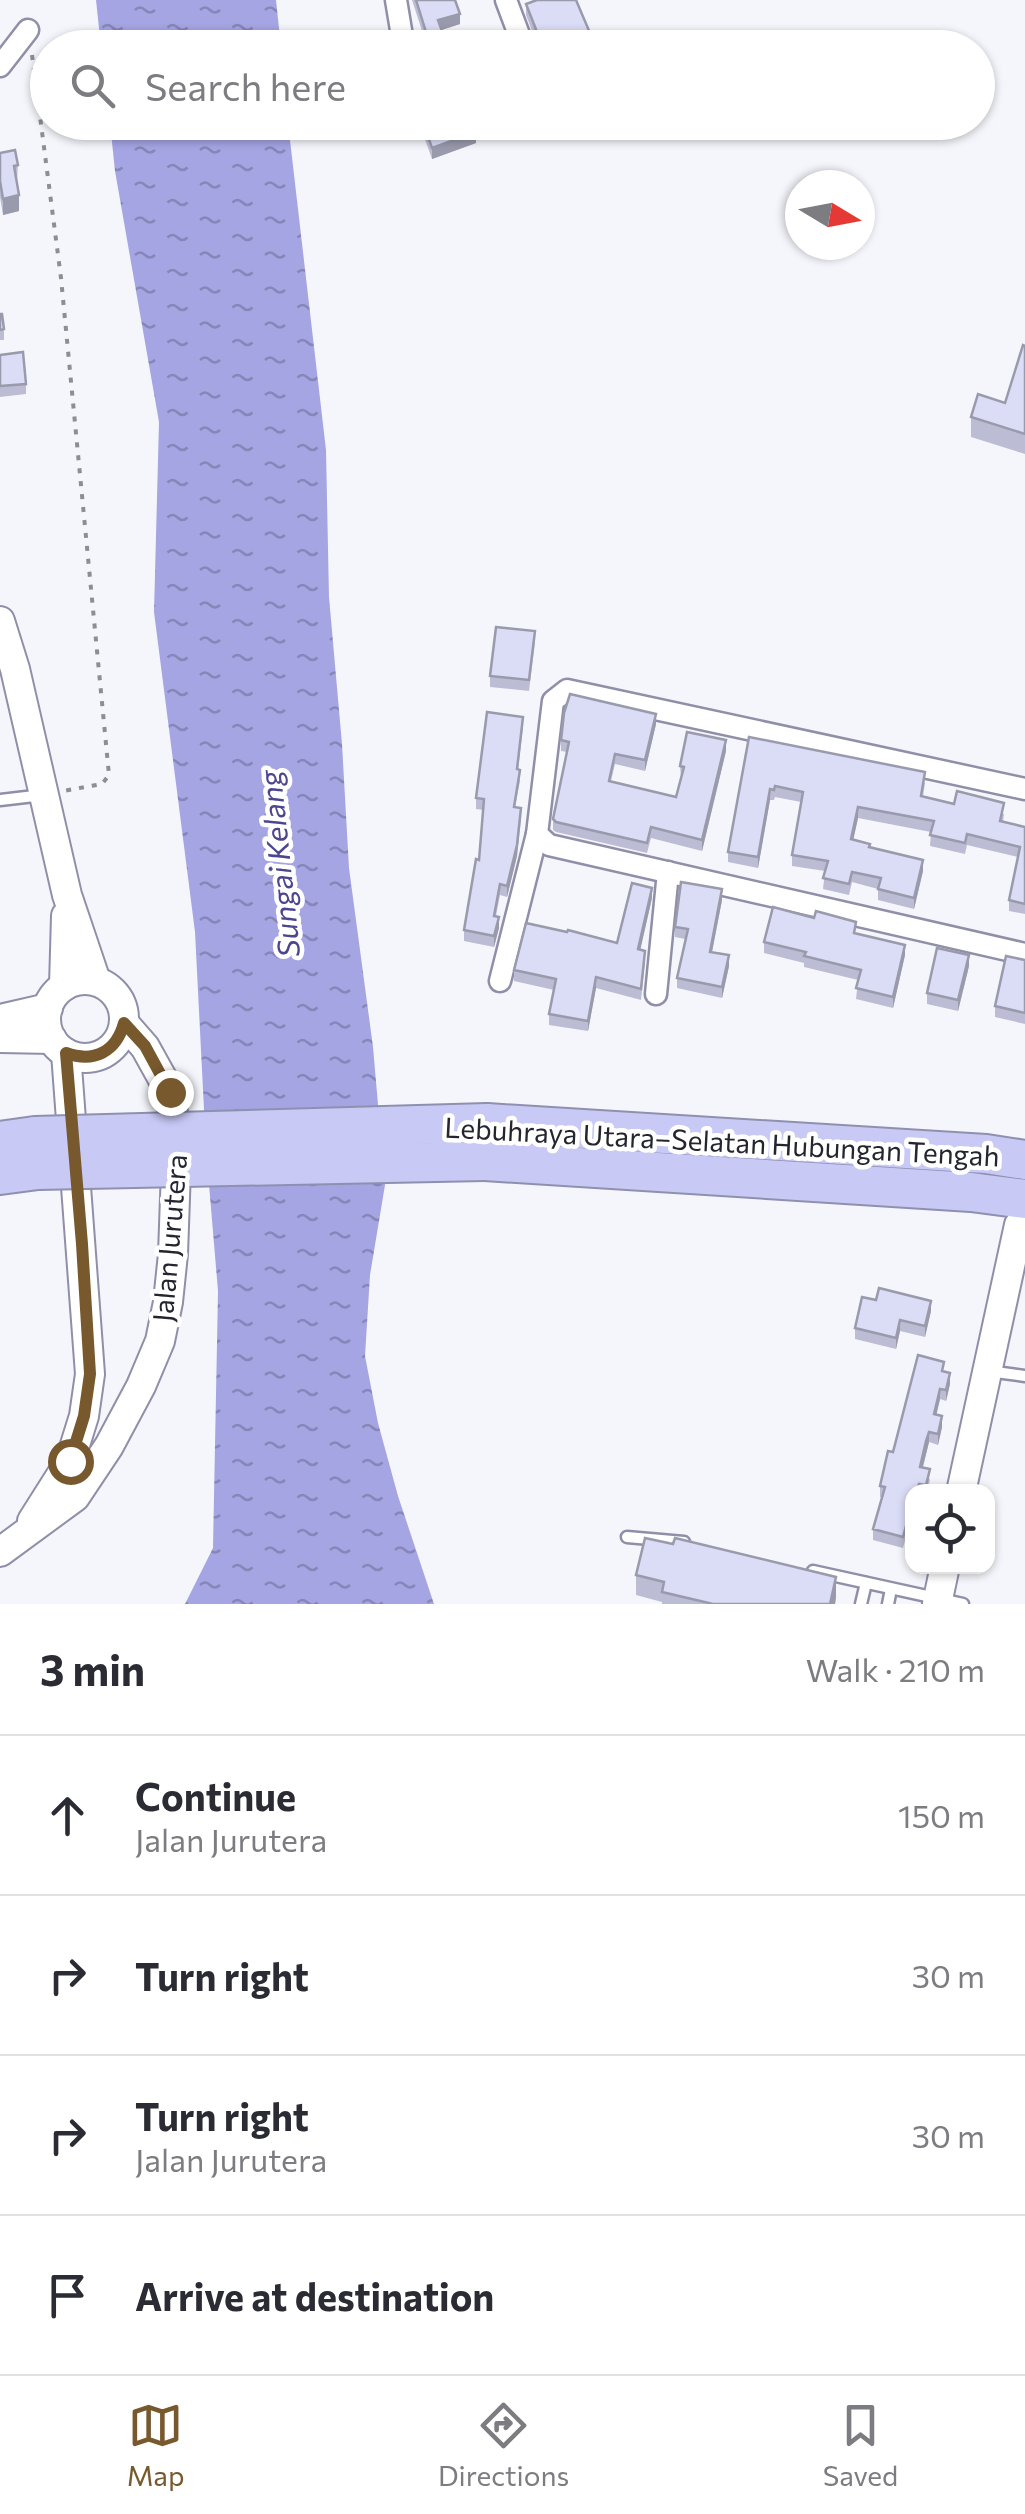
<!DOCTYPE html>
<meta charset="utf-8">
<style>
:root{--surface:#fff;--page:#f7f7f7;--text:#2b2b33;--muted:#7c7c81;--line:#e1e1e2;--accent:#78592e}
body{margin:0;font-family:Commissioner,sans-serif;background:var(--page);color:var(--text)}
.controls{position:absolute;right:30px;bottom:30px;display:grid;overflow:hidden;border-radius:20px;box-shadow:0 2px 8px #0004}
.controls button{width:90px;height:90px;display:grid;place-items:center;padding:0;border:0;border-bottom:2px solid var(--line);background:var(--surface);color:var(--text);font:50px sans-serif}
.compass{position:absolute;left:785px;top:170px;width:90px;height:90px;border-radius:50%;background:var(--surface);box-shadow:0 2px 8px #0004;rotate:100deg}
.stop{position:absolute;width:30px;height:30px;margin:-22px;border:8px solid #78592e;border-radius:50%;background:#fff}
.stop.end{background:#78592e;border-color:#fff;box-shadow:0 2px 10px #0008}
.list{margin:0;padding:0;list-style:none}
h2{display:flex;justify-content:space-between;align-items:center;height:130px;margin:0;padding:0 40px;font-size:42px}
h2 small{font-size:32px;font-weight:400;color:var(--muted)}
.list li{display:grid;grid-template-columns:65px 1fr auto;gap:30px;align-items:center;box-sizing:border-box;height:160px;padding:0 40px;border-top:2px solid var(--line)}
.list b{display:block;font-size:38px;white-space:nowrap}
.list p{margin:0;font-size:32px;white-space:nowrap;color:var(--muted)}
.list em{font-size:32px;font-style:normal;color:var(--muted)}
.icon{flex:none;width:55px;height:55px;fill:none;stroke:currentColor;stroke-width:2;stroke-linecap:round;stroke-linejoin:round}
.map{position:relative;flex:none;width:1025px;height:1604px;overflow:hidden}
.search{position:absolute;background:var(--surface);box-shadow:0 2px 8px #0004;left:30px;right:30px;top:30px;height:110px;display:flex;align-items:center;gap:25px;box-sizing:border-box;padding:0 35px;border-radius:55px;color:var(--muted);font-size:38px}
.sheet{height:770px;background:var(--surface)}
nav{display:flex;justify-content:space-around;align-items:center;box-sizing:border-box;height:140px;border-top:2px solid var(--line);background:var(--surface);font-size:28px;color:var(--muted)}
nav a{display:grid;justify-items:center;gap:5px}
nav .on{color:var(--accent)}
.map>svg:first-child{display:block}
</style>
<div class="map">
<svg width="1025" height="1604" viewBox="0 0 1025 1604">
<defs>
<pattern id="water-ripples" width="26" height="14" patternUnits="userSpaceOnUse" patternTransform="scale(2.5)"><rect width="26" height="14" fill="#a5a5e4"/><path d="M2 4q2-2 4 0t4 0M15 11q2-2 4 0t4 0" fill="none" stroke="#8686b9"/></pattern>
</defs>
<rect width="100%" height="100%" fill="#f5f6fb"/>
<g fill="url(#water-ripples)">
<polygon points="96,0 276,0 281,47 101,47"/>
<polygon points="110,123 288,123 326,450 329,597 342,744 349,868 373,1047 385,1185 370,1275 365,1356 378,1423 398,1496 434,1604 185,1604 213,1548 218,1291 206,1149 195,932 154,612 159,422 115,171"/>
</g>
<g fill="none" stroke-linecap="round" stroke-linejoin="round">
<defs>
<g id="lane">
<polyline points="0,800 43,795"/>
<polyline points="988,1371 1025,1376"/>
<polyline points="627,1537 684,1542"/>
<polyline points="813,1571 963,1604"/>
<polyline points="861,1604 866,1583"/>
<polyline points="888,1604 891,1589"/>
</g>
<g id="street">
<polyline points="396,0 404,48"/>
<polyline points="506,0 524,48"/>
<polyline points="0,66 28,30"/>
<polyline points="1025,789 567,690 553,701 537,834 549,845 1025,954"/>
<polyline points="500,981 537,834"/>
<polyline points="656,994 668,872"/>
</g>
<g id="secondary">
<polyline points="0,621 15,669 67,895 96,981"/>
<circle cx="85" cy="1019" r="39"/>
<polyline points="64,986 66,916"/>
<polyline points="0,1019 48,1008"/>
<polyline points="0,1038 52,1039"/>
<polyline points="961,1492 1019,1225"/>
<polyline points="32,1521 70,1461 84,1416 90,1374 66,1053"/>
<polyline points="0,1552 75,1497 109,1446 141,1386 160,1341 168,1302 173,1254 177,1141 170,1092 145,1047 124,1023"/>
<polyline points="937,1604 945,1566"/>
</g>
<g id="highway">
<polyline points="487,1123 986,1154 1025,1160"/>
<polyline points="0,1141 35,1136"/>
<polyline points="485,1161 971,1192 1025,1199"/>
<polyline points="0,1175 38,1170"/>
</g>
</defs>
<use href="#lane" stroke="#8f8fa9" stroke-width="15"/>
<use href="#street" stroke="#8f8fa9" stroke-width="25"/>
<use href="#secondary" stroke="#8f8fa9" stroke-width="32"/>
<use href="#highway" stroke="#8f90b0" stroke-width="42"/>
<polyline stroke="#8c8d95" stroke-width="4" stroke-dasharray="5 8" stroke-linecap="butt" points="32,55 61,278 109,775 102,784 63,791"/>
<use href="#lane" stroke="#fff" stroke-width="10"/>
<use href="#street" stroke="#fff" stroke-width="20"/>
<use href="#secondary" stroke="#fff" stroke-width="28"/>
<use href="#highway" stroke="#c8c9f5" stroke-width="38"/>
<defs>
<g id="highway-bridge">
<polyline points="35,1136 487,1123"/>
<polyline points="38,1170 485,1161"/>
</g>
</defs>
<use href="#highway-bridge" stroke="#8f90b0" stroke-width="42" stroke-linecap="butt"/>
<use href="#highway-bridge" stroke="#c8c9f5" stroke-width="38"/>
</g>
<g fill="#bcbdd4">
<polygon points="412,0 455,0 460,24 442,30 448,48 417,48 418,36 423,34"/>
<polygon points="526,4 590,43 581,48 536,48 536,41 526,15"/>
<polygon points="422,122 473,122 476,143 432,159 422,131"/>
<polygon points="0,153 18,165 17,181 19,211 3,215 0,197"/>
<polygon points="0,314 4,329 4,340 0,340"/>
<polygon points="1025,346 1025,454 971,437 971,417 1005,403"/>
<polygon points="0,355 26,384 26,394 0,397"/>
<polygon points="535,642 529,691 490,687 490,676"/>
<polygon points="656,724 645,771 615,764 611,781 676,797 681,777 680,766 726,751 702,851 651,838 647,853 556,832 553,830 553,819 567,752 561,751 561,740"/>
<polygon points="523,727 518,770 520,781 515,807 521,819 517,856 507,897 500,895 496,916 499,928 494,947 464,941 464,930 479,860 483,810 476,809 476,798"/>
<polygon points="749,737 925,783 923,796 1004,814 1003,822 1025,827 1025,914 1009,911 1009,900 1018,857 967,845 965,854 930,846 931,832 858,818 853,840 923,871 914,909 878,900 878,889 852,882 849,895 823,889 825,871 792,866 792,855 801,802 775,797 774,800 770,800 758,868 728,862 728,852"/>
<polygon points="652,898 640,949 645,962 641,1000 596,988 588,1031 549,1025 549,1014 554,990 514,981 514,970 617,943"/>
<polygon points="722,900 712,952 729,966 722,998 677,988 677,978 685,939 675,937 675,927"/>
<polygon points="856,933 905,955 893,1008 856,999 858,980 804,967 804,963 764,953 764,942"/>
<polygon points="1025,960 1025,1024 995,1017 995,1006"/>
<polygon points="969,966 958,1011 927,1004 927,993"/>
<polygon points="876,1300 931,1311 925,1337 900,1331 896,1349 855,1339 855,1328"/>
<polygon points="944,1371 950,1384 946,1401 940,1399 936,1415 942,1427 938,1445 929,1442 923,1467 930,1480 927,1492 912,1492 912,1539 906,1537 903,1548 873,1540 873,1529 882,1497 880,1497 880,1486 893,1452"/>
<polygon points="636,1575 836,1597 835,1604 662,1604 662,1602 636,1595"/>
</g>
<g fill="#999aac">
<polygon points="460,14 460,24 438,31 438,20"/>
<polygon points="590,33 590,43 581,48 556,48"/>
<polygon points="604,122 626,122 626,124 604,130"/>
<polygon points="476,132 476,143 432,159 432,148"/>
<polygon points="19,195 19,211 3,215 3,199"/>
<polygon points="656,714 656,724 645,771 645,760"/>
<polygon points="726,740 726,751 702,851 702,840"/>
<polygon points="770,789 770,800 758,868 758,857"/>
<polygon points="858,807 858,818 851,850 851,839"/>
<polygon points="521,808 517,856 507,897 507,886"/>
<polygon points="923,860 923,871 914,909 914,898"/>
<polygon points="652,888 652,898 638,960 638,949"/>
<polygon points="722,889 722,900 710,962 710,952"/>
<polygon points="499,917 499,928 494,947 494,936"/>
<polygon points="905,945 905,955 893,1008 893,997"/>
<polygon points="729,955 729,966 722,998 722,987"/>
<polygon points="969,955 969,966 958,1011 958,1000"/>
<polygon points="596,977 596,988 588,1031 588,1021"/>
<polygon points="931,1301 931,1311 925,1337 925,1326"/>
<polygon points="900,1320 900,1331 896,1349 896,1338"/>
<polygon points="950,1373 950,1384 946,1401 946,1390"/>
<polygon points="940,1389 940,1399 934,1425 934,1414"/>
<polygon points="942,1416 942,1427 938,1445 938,1434"/>
<polygon points="929,1432 929,1442 920,1478 920,1467"/>
<polygon points="836,1577 836,1597 835,1604 830,1604"/>
</g>
<g fill="#dbdcf6" stroke="#999aac" stroke-width="2.5">
<polygon points="416,0 455,0 460,14 438,20 448,48 419,48 417,42 418,36 426,32"/>
<polygon points="537,0 576,0 590,33 556,48 538,48 536,43 537,32 526,4"/>
<polygon points="423,122 473,122 476,132 432,148"/>
<polygon points="15,150 18,165 14,166 19,195 3,199 0,181 0,153"/>
<polygon points="0,314 2,314 4,329 0,330"/>
<polygon points="1023,345 1025,346 1025,434 971,417 978,394 1005,403"/>
<polygon points="23,352 26,384 0,386 0,355"/>
<polygon points="496,627 535,631 529,680 490,676"/>
<polygon points="570,694 656,714 645,760 615,754 609,781 676,797 684,767 680,766 687,732 726,740 702,840 651,827 647,843 556,822 553,819 569,742 561,740 564,713"/>
<polygon points="487,712 523,717 517,769 520,770 514,807 521,808 517,845 507,886 500,884 494,916 499,917 494,936 464,930 476,859 479,860 484,799 476,798"/>
<polygon points="749,737 925,772 921,796 954,804 957,791 1004,803 1000,821 1025,827 1025,904 1009,900 1020,847 967,834 965,843 930,835 934,821 858,807 851,839 870,844 869,847 923,860 914,898 878,889 881,878 852,872 849,884 823,878 828,861 792,855 803,792 775,786 774,790 770,789 758,857 728,852"/>
<polygon points="681,882 722,889 710,952 729,955 722,987 677,978 688,929 675,927"/>
<polygon points="632,883 652,888 638,949 645,951 641,989 596,977 588,1021 549,1014 556,979 514,970 526,923 567,932 568,930 617,943"/>
<polygon points="773,907 814,918 816,911 856,922 854,933 905,945 893,997 856,988 861,970 804,956 806,952 764,942"/>
<polygon points="937,948 969,955 958,1000 927,993"/>
<polygon points="1006,956 1025,960 1025,1013 995,1006"/>
<polygon points="879,1288 931,1301 925,1326 900,1320 896,1338 855,1328 862,1297 876,1300"/>
<polygon points="918,1355 944,1362 942,1371 950,1373 946,1390 940,1389 934,1414 942,1416 938,1434 929,1432 926,1441 920,1467 930,1469 926,1485 919,1484 916,1492 912,1492 912,1504 910,1511 912,1512 912,1528 906,1526 903,1537 873,1529 885,1487 880,1486 888,1451 893,1452"/>
<polygon points="645,1538 673,1544 675,1538 836,1577 830,1604 713,1604 662,1592 664,1582 636,1575"/>
</g>
<g fill="none" stroke-linecap="round" stroke-linejoin="round">
<path stroke="#78592e" stroke-width="12" d="M70,1461L84,1416L90,1374L82,1244L66,1053C94,1063 116,1052 124,1023L145,1046L170,1092"/>
</g>
<g text-anchor="middle" dominant-baseline="central" stroke-width="9" stroke-linejoin="round" paint-order="stroke">
<g font-size="28" fill="#24252f" stroke="#fff">
<text transform="translate(722 1141) rotate(3)">Lebuhraya Utara–Selatan Hubungan Tengah</text>
<text transform="translate(169 1238) rotate(-85)">Jalan Jurutera</text>
</g>
<g font-size="30" font-style="italic" fill="#4c4691" stroke="#fff">
<text transform="translate(278 864) rotate(-96)">Sungai Kelang</text>
</g>
</g>
</svg>
<div class="controls">
<button><svg class="icon" aria-label="locate" viewBox="0 0 24 24"><circle cx="12" cy="12" r="6"/><path d="M12 2v4M12 18v4M2 12h4M18 12h4"/></svg></button>
</div>
<svg class="compass" viewBox="-18 -18 36 36"><path d="M0-13l5 13h-10z" fill="#e53935"/><path d="M0 13l5-13h-10z" fill="#7c7c81"/></svg>
<div class="stop" style="left:70px;top:1461px"></div>
<div class="stop end" style="left:170px;top:1092px"></div>
<div class="search"><svg class="icon" aria-label="search" viewBox="0 0 24 24"><circle cx="10" cy="10" r="6"/><path d="M15 15l6 6"/></svg>Search here</div>
</div>
<section class="sheet">
<h2>3 min<small>Walk · 210 m</small></h2>
<ul class="list">
<li><svg class="icon" aria-label="ahead" viewBox="0 0 24 24"><path d="M12 20V5M6 11l6-6 6 6"/></svg><div><b>Continue</b><p>Jalan Jurutera</p></div><em>150 m</em></li>
<li><svg class="icon" aria-label="right" viewBox="0 0 24 24"><path d="M7 20v-9h11M14 6l5 5-5 5"/></svg><div><b>Turn right</b></div><em>30 m</em></li>
<li><svg class="icon" aria-label="right" viewBox="0 0 24 24"><path d="M7 20v-9h11M14 6l5 5-5 5"/></svg><div><b>Turn right</b><p>Jalan Jurutera</p></div><em>30 m</em></li>
<li><svg class="icon" aria-label="arrive" viewBox="0 0 24 24"><path d="M6 21V4h12l-3 4 3 4H6"/></svg><div><b>Arrive at destination</b></div></li>
</ul>
</section>
<nav>
<a class="on"><svg class="icon" aria-label="map" viewBox="0 0 24 24"><path d="M3 6l6-2 6 2 6-2v14l-6 2-6-2-6 2zM9 4v14M15 6v14"/></svg>Map</a>
<a><svg class="icon" aria-label="directions" viewBox="0 0 24 24"><path d="M12 3l9 9-9 9-9-9zM9 14v-3h6M13 9l2 2-2 2"/></svg>Directions</a>
<a><svg class="icon" aria-label="saved" viewBox="0 0 24 24"><path d="M7 4h10v16l-5-4-5 4z"/></svg>Saved</a>
</nav>
